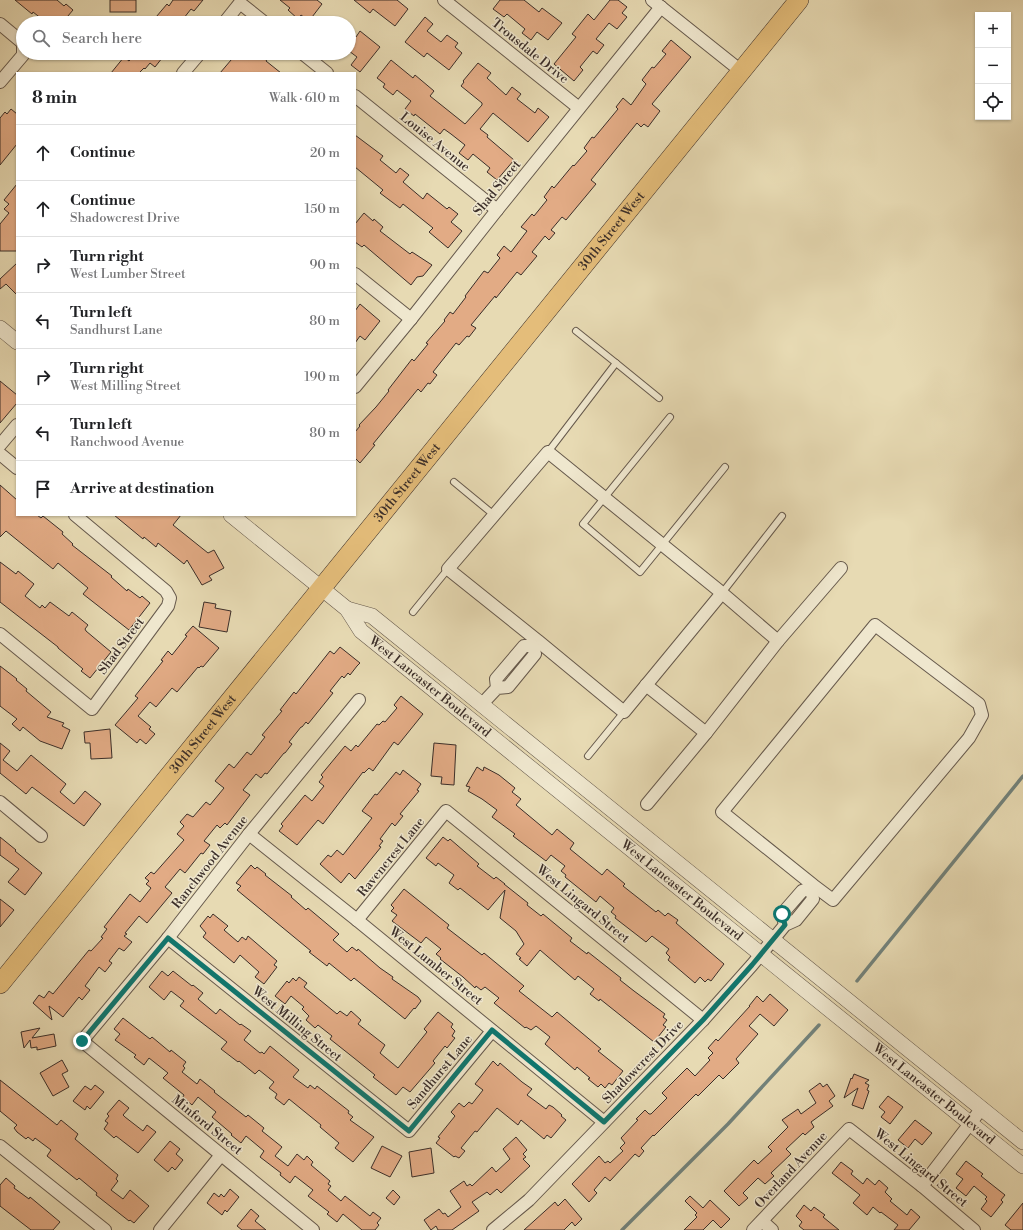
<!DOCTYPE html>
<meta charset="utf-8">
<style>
:root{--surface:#fff;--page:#f6f6f6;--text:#202124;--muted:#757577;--line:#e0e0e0}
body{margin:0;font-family:"Libre Bodoni",serif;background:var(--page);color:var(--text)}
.controls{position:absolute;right:12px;top:12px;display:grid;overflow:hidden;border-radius:0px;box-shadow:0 1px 3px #0004}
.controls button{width:36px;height:36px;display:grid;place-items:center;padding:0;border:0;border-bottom:1px solid var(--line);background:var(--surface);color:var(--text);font:20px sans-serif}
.stop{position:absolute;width:12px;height:12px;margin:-9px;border:3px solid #0f766e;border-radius:50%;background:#fff}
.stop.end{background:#0f766e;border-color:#fff;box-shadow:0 1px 4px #0008}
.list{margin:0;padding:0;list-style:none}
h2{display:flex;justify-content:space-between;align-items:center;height:52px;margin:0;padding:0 16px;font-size:17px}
h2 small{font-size:13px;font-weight:400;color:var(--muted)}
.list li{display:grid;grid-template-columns:26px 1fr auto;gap:12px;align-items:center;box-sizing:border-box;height:56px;padding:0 16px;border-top:1px solid var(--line)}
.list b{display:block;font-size:15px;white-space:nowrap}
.list p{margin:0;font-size:13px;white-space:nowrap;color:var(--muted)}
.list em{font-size:13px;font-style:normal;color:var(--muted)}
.icon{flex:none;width:22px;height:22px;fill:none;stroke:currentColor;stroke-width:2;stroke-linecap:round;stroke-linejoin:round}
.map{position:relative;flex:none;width:1023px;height:1230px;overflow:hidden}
.search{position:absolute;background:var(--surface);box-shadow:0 1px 3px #0004;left:16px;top:16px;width:340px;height:44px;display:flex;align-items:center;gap:10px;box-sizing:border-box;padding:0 14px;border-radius:22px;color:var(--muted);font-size:15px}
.panel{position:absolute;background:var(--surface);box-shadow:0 1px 3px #0004;left:16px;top:72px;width:340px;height:444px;border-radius:0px}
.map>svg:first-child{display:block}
</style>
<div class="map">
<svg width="1023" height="1230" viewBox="0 0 1023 1230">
<rect width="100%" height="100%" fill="#e7dab3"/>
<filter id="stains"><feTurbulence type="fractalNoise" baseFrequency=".005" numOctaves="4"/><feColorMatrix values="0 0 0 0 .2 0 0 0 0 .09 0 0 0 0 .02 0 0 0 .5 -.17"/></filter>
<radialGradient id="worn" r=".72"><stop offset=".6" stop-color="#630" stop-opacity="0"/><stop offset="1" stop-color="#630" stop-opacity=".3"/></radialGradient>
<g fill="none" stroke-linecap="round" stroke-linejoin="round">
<g stroke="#72827b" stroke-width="3.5">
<polyline points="857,981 1023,776"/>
<polyline points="622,1230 728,1124 819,1025"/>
</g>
</g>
<g fill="#e2ab85" stroke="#3b2e29">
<polygon points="15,0 57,0 64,6 66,4 73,10 62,23 47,23 33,12 32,14"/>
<rect x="110" y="0" width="26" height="12"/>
<polygon points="173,0 203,0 194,11 191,9 180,23 151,23 167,4 169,6"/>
<polygon points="280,0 317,0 322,4 309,21 301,15 298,19 288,10 290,8"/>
<polygon points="354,0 397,0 408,9 395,26 373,9 370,13"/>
<polygon points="500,0 524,0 539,12 542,8 562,23 548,40 537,32 531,40 522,33 525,29 507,14 504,17 493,9"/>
<polygon points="610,0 618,0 627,7 622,13 627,17 617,29 609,23 596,39 604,45 597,54 593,51 580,67 583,70 574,81 554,64 576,37 572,34 588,14 594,20"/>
<polygon points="425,17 433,24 427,31 441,42 447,35 458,43 455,47 462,53 449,70 427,53 424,57 405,42"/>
<polygon points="360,31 380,47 360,72 351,65 357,57 349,51 349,32 356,37"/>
<polygon points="671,40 691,57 652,104 660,111 648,127 644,124 641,127 637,123 591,180 596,184 566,220 562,217 551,230 555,233 549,240 545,236 532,252 537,256 521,275 517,272 496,298 495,296 471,325 476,328 469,337 467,336 459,345 456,343 433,372 437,375 430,384 428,383 421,392 418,389 373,444 375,445 360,463 355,458 355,432 360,426 359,425 376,407 389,391 388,390 412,359 414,361 428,344 426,343 445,321 444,320 450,312 453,314 466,297 465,296 484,271 488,273 500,258 497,255 504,246 511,252 527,231 521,227 532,214 534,216 547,200 544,197 552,186 554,188 573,165 574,166 587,151 584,148 592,137 594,138 618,109 616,107 623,98 631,105 646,84 642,80 652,67 654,68 666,54 662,51"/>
<polygon points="136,53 166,53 155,67 150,63 145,69 144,68 139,73 111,73 124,57 129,61"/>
<polygon points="237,53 261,53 268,58 266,61 281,73 220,73"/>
<polygon points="391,60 413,78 415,75 434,91 430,96 465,124 482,105 482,103 461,86 464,82 463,81 478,63 491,73 487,78 506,95 512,87 521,94 517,99 535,113 538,108 549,117 528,142 493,113 480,129 488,135 487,137 514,160 497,180 487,172 490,168 473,154 468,160 459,153 465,145 451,134 444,129 440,134 415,114 414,116 405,109 411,101 397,90 393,95 383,87 385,84 377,78"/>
<polygon points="11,109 17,114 17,144 0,165 0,118 5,112 7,114"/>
<polygon points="355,135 383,156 380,160 396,173 400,168 409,175 403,182 423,199 427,193 447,209 449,207 458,214 451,222 462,231 448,248 429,232 433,228 403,204 400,208 380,193 383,190 355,167"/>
<polygon points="17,184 17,251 0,251 0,224 9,213 4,209 9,204 4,200"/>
<polygon points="364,213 373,221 374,219 383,227 380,231 410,254 412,252 432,265 423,276 417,277 411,285 364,245 362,247 355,242 355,224"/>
<polygon points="17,263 17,295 6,284 0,289 0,279"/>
<polygon points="360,304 380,321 365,340 360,336 355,343 355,311"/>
<polygon points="0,381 17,395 17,403 0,423"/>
<polygon points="0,485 17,500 17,515 37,515 41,518 43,516 63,532 62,534 73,544 72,545 112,576 111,577 127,591 128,589 140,598 142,596 150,603 129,630 83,594 88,588 58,563 53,569 6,531 0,537"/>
<polygon points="114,515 181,515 173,525 208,553 214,550 224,568 209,576 212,580 202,585 187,560 184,564 158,543 156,547 144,537 143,539"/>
<polygon points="0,562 16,574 18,571 34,584 25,596 40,608 42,605 45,608 50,602 69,616 72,612 88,625 85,629 86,631 111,652 90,678 81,671 83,669 58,648 58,647 0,602"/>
<polygon points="204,602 216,604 215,608 231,611 227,632 199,627"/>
<polygon points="193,626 219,648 203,667 201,666 199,668 198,667 177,692 172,688 156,707 150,702 138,716 151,727 149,729 155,734 146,744 140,739 137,743 115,725 138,698 135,696 163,661 161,660 168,651 172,655 187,636 185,635"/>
<polygon points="340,647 360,663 357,666 350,675 348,673 344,678 342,676 330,691 333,693 308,724 306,722 302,727 301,727 289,742 292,744 285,753 284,753 267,774 265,773 261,778 256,774 243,790 250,795 227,825 225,823 220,828 217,825 204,841 210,845 203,854 201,853 185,873 180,869 165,887 172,893 147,923 139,916 125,933 127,934 124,936 132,942 124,951 119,948 109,961 112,963 105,972 99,967 85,986 90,990 82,1000 79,997 63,1017 49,1006 52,1020 33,1003 39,995 44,998 49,991 53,994 89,950 91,951 103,938 101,937 107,929 104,927 130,894 140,902 151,888 146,884 149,881 145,878 151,872 154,874 184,840 177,834 184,826 180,822 187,814 193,817 206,802 210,805 224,788 215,781 229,764 234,768 247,752 251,755 265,737 262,735 282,711 280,710 294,692 296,694 330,651 334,654"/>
<polygon points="0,666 17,679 16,680 27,689 26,691 51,712 47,717 64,723 62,726 70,730 62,749 40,741 23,727 20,731 12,724 17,719 0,706"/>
<polygon points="401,696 423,714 398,745 394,742 373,771 369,768 364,773 363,772 323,824 318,820 297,845 279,831 283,826 281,824 305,795 312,801 324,786 319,782 323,777 321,775 345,746 351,751 356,745 358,747 377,724 379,725 383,721 385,722 397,708 394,705"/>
<polygon points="110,729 112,758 91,759 90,743 85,743 84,732"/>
<polygon points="0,743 10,751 3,760 17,771 31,755 66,784 60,792 74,804 85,791 101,804 84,826 32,787 26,794 0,773"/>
<polygon points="434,743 456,745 454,785 441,784 442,777 431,776"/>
<polygon points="477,767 483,771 484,767 499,775 515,788 512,792 521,799 516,805 552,835 557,829 574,843 570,849 602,875 607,869 625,884 623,886 656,912 658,910 665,916 668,913 678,920 676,923 724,964 711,981 708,979 705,982 700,977 695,983 668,960 670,957 666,953 669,949 652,936 646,942 615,918 616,916 611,912 614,908 600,896 596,902 565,877 566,875 561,871 565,866 551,855 546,861 513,836 515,834 492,817 497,810 482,799 468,791 470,787 466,786"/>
<polygon points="403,770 421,784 417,790 419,791 400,814 403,816 395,826 392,823 380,839 383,841 379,846 381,847 355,879 349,873 341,883 320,864 328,855 331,857 337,850 343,855 372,818 362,811 375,794 377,795 396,772 400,775"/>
<polygon points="0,837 16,850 15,851 42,873 25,895 8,882 19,869 0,855"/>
<polygon points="443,837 448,841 450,839 479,864 477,866 494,879 496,877 505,884 504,884 528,903 527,905 541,916 543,914 572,938 570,941 587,954 588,952 621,978 620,980 634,991 665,1014 663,1017 667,1020 663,1025 666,1027 654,1042 600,999 599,1001 590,994 594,989 578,976 575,980 540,950 527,966 519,959 521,958 516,954 524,944 516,931 500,918 505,890 488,910 460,888 458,890 449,883 454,875 438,863 436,866 426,858"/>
<polygon points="251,865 255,869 257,867 266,874 265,875 292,896 291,897 306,910 308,908 339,934 333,940 347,952 352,947 357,951 358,949 380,968 393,977 392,979 418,997 421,1001 415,1009 414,1008 405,1019 354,978 351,981 329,963 327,966 309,952 311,951 237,890 241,886 236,883"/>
<polygon points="404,889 449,925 447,928 482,955 484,953 524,986 519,991 552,1017 557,1012 601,1049 598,1051 623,1071 612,1085 609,1083 605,1088 601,1084 598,1087 588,1079 590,1078 577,1067 575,1070 545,1044 550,1037 536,1026 531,1030 526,1027 525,1028 494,1003 499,998 485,987 481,990 476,986 475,988 463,977 440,959 441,958 436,954 441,949 426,937 421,943 392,921 397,915 391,911 394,908 391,905"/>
<polygon points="0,899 14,910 0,927"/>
<polygon points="213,914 228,926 224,930 238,942 242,937 246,940 248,936 277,961 274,965 277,967 264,984 255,977 259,972 240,955 234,963 203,937 206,933 200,926 208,916 210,918"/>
<polygon points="162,971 168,976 173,971 192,986 193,985 203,993 198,999 216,1014 220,1009 240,1025 241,1024 251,1031 244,1040 260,1053 262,1052 264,1054 270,1046 299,1070 293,1077 308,1088 310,1085 315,1089 317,1086 349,1111 348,1113 353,1117 350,1120 374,1137 353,1162 335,1148 339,1143 320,1127 321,1125 289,1099 284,1105 275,1098 277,1094 269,1088 274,1082 259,1070 255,1074 239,1061 238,1062 221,1049 227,1042 180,1006 184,1001 171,991 164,1000 149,987"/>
<polygon points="299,977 307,983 304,987 337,1014 340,1011 347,1016 351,1011 361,1020 358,1024 385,1045 380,1053 398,1068 427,1032 424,1029 438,1012 453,1024 451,1027 455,1031 452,1036 455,1038 447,1048 445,1046 433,1061 435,1063 410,1092 403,1087 396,1095 373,1077 375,1075 354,1058 330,1039 332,1036 318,1025 315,1028 306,1020 309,1016 302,1009 304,1007 291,996 285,1004 275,996 287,981 289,983 293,978 296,981"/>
<polygon points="770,994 788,1010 774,1026 760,1014 749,1026 758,1034 736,1059 739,1063 723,1079 719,1075 698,1096 696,1094 654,1136 653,1135 641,1148 644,1151 639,1157 635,1154 610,1181 605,1177 594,1190 597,1193 589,1202 572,1184 599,1156 605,1163 608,1161 610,1163 623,1151 620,1148 625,1143 621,1138 638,1120 636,1119 645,1110 649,1114 651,1114 667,1098 662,1093 687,1068 695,1076 710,1060 708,1058 713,1053 708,1048 716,1039 718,1041 750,1006 749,1006 757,996 763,1002"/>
<polygon points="123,1018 150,1039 152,1037 170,1052 171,1050 186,1062 183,1066 185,1068 182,1072 197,1084 200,1079 215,1091 214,1092 246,1117 248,1115 264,1128 262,1131 282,1147 275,1156 288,1166 297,1154 304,1160 307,1156 313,1162 311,1165 330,1181 328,1184 331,1186 328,1190 341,1201 345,1196 370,1216 373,1212 381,1218 377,1223 379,1225 375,1230 362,1230 343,1214 337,1222 327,1214 329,1212 308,1196 313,1190 295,1176 290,1183 280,1175 281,1173 260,1157 264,1151 246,1136 241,1143 231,1135 232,1134 212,1117 216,1112 198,1097 192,1105 183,1097 184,1095 163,1078 168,1073 149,1058 144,1065 134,1057 136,1055 115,1040 120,1034 114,1029"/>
<polygon points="40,1028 32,1038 54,1034 56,1046 37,1050 37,1047 31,1048 30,1040 24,1048 21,1032"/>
<polygon points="62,1060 68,1071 62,1074 63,1076 69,1087 53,1096 40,1073"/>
<polygon points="493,1061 498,1066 500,1063 522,1082 532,1089 527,1095 546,1109 549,1105 553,1107 562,1115 561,1116 566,1120 551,1138 547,1135 544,1139 521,1120 518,1125 497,1108 477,1132 475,1131 461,1148 465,1151 459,1158 455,1156 454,1157 436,1143 440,1138 438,1137 455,1116 451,1112 459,1103 464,1107 469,1102 472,1104 483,1090 475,1084"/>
<polygon points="854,1074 869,1080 865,1083 869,1085 867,1090 869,1091 863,1109 852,1105 858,1088 844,1098 851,1078 852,1079"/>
<polygon points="0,1080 57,1125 61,1120 78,1134 75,1139 118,1175 116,1179 118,1181 111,1190 123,1199 130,1190 149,1206 134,1223 130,1220 129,1221 96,1195 97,1193 79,1178 77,1180 47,1156 51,1150 35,1138 33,1141 28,1137 26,1139 17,1132 14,1128 17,1125 0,1111"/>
<polygon points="820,1083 823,1087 827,1084 835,1096 829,1101 833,1106 811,1122 814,1127 805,1135 803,1133 786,1149 791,1154 771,1173 774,1176 765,1184 758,1178 743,1193 748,1198 739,1206 724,1191 754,1160 758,1164 772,1151 768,1147 788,1127 782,1120 798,1109 801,1114 816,1103 809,1091"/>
<polygon points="95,1085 104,1092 90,1109 87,1106 85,1110 73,1101 85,1086 91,1090"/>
<polygon points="888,1096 903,1107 890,1124 881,1117 885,1112 879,1107"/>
<polygon points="119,1100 129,1108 123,1115 125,1117 143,1131 147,1125 156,1132 138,1153 116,1136 114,1138 104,1129 108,1123 105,1121 109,1116 107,1114"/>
<polygon points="915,1120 932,1133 922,1145 915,1139 908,1148 898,1140"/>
<polygon points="516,1137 527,1150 523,1154 526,1157 523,1159 530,1166 501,1193 497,1189 490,1195 487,1192 472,1202 479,1211 452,1230 438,1230 436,1226 431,1230 424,1220 439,1209 443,1214 445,1213 448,1217 461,1207 450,1191 464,1181 467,1186 470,1184 472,1186 492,1167 496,1172 510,1159 503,1149"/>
<polygon points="170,1141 180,1149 176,1154 183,1160 175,1170 172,1167 168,1172 154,1160"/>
<polygon points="382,1146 402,1156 390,1177 371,1168"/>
<polygon points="431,1148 434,1173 412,1177 409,1152"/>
<polygon points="966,1161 983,1174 981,1176 1005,1195 1001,1200 1003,1202 991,1217 981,1209 987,1201 985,1199 987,1197 974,1186 966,1196 956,1188 963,1179 956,1174"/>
<polygon points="841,1162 853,1171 851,1174 863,1184 867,1178 875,1185 879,1180 888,1188 885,1192 892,1199 890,1201 907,1215 911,1209 920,1217 909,1230 894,1230 898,1225 881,1212 880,1213 873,1207 867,1215 853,1203 860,1195 832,1173"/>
<polygon points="6,1178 15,1186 14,1188 29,1199 30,1197 60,1222 53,1230 31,1230 0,1206 0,1185"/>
<polygon points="230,1189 239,1197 227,1212 225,1210 222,1215 207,1203 214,1193 219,1197 221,1194 224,1197"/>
<polygon points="393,1190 400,1197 394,1205 386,1198"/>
<polygon points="690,1196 703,1208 710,1200 730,1219 721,1228 713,1220 703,1230 684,1230 697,1217 695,1215 697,1213 685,1201"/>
<polygon points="565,1199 582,1219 575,1226 572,1222 564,1230 524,1230 555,1202 558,1206"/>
<polygon points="1023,1203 1023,1230 1011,1230 1005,1225"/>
<polygon points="804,1205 811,1211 814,1207 825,1215 823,1217 839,1230 804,1230 799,1226 802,1222 796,1216"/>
<polygon points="251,1209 259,1216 255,1221 266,1230 242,1230 237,1226"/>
</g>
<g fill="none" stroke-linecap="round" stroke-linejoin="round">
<defs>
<g id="service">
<polyline points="616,363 659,398"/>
<polyline points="670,417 583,524 640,572 725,467"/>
<polyline points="548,452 616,363 576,331"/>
<polyline points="454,482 494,515"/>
<polyline points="722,593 782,516"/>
<polyline points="413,612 448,569"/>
<polyline points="588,756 624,712"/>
</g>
<g id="minor">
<polyline points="444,0 579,108"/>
<polyline points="652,0 741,71"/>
<polyline points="224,23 240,3 265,23"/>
<polyline points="0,24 23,43"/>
<polyline points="302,53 327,73"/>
<polyline points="183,73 200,53"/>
<polyline points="0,82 23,55 23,45"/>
<polyline points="355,96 497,210"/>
<polyline points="355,274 411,319"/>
<polyline points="355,387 411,319 497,210 661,7"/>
<polyline points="0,445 17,425"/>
<polyline points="0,454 17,468"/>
<polyline points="722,593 778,641"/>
<polyline points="0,634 92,709 168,606 170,598 166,591 75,515"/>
<polyline points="533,646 538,641 624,712 722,593 548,452 448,569 538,641"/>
<polyline points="646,685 706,733"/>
<polyline points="482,704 497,688 508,687 535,654 533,646 524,646 496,679 497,688"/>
<polyline points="0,802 41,836"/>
<polyline points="647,804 706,733 778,641 841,568"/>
<polyline points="249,834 357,920 604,1122"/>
<polyline points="811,888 813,885 833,900 969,738 982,715 979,704 875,625 722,812 813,885"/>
<polyline points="357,920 446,811 703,1020"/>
<polyline points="168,938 409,1131 492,1031"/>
<polyline points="0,1146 105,1230"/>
<polyline points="922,1186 982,1108"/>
<polyline points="762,1221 772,1230"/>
<polyline points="160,1230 221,1155"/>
<polyline points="313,1230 82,1041 168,938 249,834 359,700"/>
<polyline points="493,1230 529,1200 703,1020 752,965 785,925 796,920 813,899 811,888 802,891 782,914 785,925"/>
<polyline points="753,1230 849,1129 922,1186 974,1230"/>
</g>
<g id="tertiary">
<polyline points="0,328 17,342"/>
<path id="s1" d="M231,515L347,609L361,631L1023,1166"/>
<polyline points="347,609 372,616 1023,1142"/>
</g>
<g id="primary">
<path id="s2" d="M0,984L799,0"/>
</g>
</defs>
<use href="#service" stroke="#66594c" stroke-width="8"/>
<use href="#minor" stroke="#66594c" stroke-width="14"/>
<use href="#tertiary" stroke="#66594c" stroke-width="16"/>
<use href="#primary" stroke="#3b2e29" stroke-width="20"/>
<use href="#service" stroke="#efe7ce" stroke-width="6"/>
<use href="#minor" stroke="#efe7ce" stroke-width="12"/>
<use href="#tertiary" stroke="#efe7ce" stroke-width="15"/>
<use href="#primary" stroke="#e4bd7a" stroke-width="19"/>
</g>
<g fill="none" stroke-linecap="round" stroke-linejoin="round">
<polyline stroke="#0f766e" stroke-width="5" points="82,1041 168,938 409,1131 492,1030 604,1122 703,1020 752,965 785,925 782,914"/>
</g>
<g text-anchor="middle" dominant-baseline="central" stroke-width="3" stroke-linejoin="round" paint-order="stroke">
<g font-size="13" fill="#3b2e29" stroke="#efe7ce">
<text transform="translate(530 51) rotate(39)">Trousdale Drive</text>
<text transform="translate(435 142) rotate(39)">Louise Avenue</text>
<text transform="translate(497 188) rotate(-51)">Shad Street</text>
<text stroke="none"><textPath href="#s2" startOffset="970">30th Street West</textPath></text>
<text stroke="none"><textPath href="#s2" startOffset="646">30th Street West</textPath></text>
<text transform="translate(121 646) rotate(-53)">Shad Street</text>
<text stroke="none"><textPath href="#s1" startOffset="264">West Lancaster Boulevard</textPath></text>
<text stroke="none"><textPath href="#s2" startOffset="322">30th Street West</textPath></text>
<text transform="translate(391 857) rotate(-51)">Ravencrest Lane</text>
<text transform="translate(210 862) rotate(-52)">Ranchwood Avenue</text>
<text stroke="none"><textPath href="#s1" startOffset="588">West Lancaster Boulevard</textPath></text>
<text transform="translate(583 904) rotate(39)">West Lingard Street</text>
<text transform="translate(436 966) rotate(39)">West Lumber Street</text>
<text transform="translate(297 1024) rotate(39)">West Milling Street</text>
<text transform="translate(643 1062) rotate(-46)">Shadowcrest Drive</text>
<text transform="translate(440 1072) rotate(-50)">Sandhurst Lane</text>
<text stroke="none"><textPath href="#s1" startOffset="912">West Lancaster Boulevard</textPath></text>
<text transform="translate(207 1125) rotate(39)">Minford Street</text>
<text transform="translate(921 1168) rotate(39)">West Lingard Street</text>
<text transform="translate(791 1170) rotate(-47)">Overland Avenue</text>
</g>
</g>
<rect width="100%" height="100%" filter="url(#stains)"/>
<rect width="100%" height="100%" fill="url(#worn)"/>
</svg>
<div class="controls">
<button>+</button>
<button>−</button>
<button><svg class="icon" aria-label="locate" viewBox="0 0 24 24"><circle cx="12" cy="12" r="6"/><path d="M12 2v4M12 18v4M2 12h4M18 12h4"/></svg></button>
</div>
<div class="stop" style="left:782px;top:914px"></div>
<div class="stop end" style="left:82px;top:1041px"></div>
<div class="search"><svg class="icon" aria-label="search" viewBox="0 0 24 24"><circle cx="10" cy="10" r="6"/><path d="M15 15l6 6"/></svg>Search here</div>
<section class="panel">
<h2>8 min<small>Walk · 610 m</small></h2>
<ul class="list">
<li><svg class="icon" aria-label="ahead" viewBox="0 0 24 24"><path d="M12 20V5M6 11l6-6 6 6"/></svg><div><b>Continue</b></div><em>20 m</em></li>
<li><svg class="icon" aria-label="ahead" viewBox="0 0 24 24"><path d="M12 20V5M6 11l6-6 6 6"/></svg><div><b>Continue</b><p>Shadowcrest Drive</p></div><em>150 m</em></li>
<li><svg class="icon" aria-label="right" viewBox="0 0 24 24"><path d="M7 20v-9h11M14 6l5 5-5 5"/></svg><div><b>Turn right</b><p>West Lumber Street</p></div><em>90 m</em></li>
<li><svg class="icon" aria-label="left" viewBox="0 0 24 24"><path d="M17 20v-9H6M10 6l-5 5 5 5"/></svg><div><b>Turn left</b><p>Sandhurst Lane</p></div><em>80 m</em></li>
<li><svg class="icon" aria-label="right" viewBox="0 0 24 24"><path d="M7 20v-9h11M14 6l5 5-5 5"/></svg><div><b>Turn right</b><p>West Milling Street</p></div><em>190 m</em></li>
<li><svg class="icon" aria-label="left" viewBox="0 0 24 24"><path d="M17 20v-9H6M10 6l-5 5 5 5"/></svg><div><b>Turn left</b><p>Ranchwood Avenue</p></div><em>80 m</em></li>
<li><svg class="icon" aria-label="arrive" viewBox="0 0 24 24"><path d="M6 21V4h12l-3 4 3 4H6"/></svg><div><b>Arrive at destination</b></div></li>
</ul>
</section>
</div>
